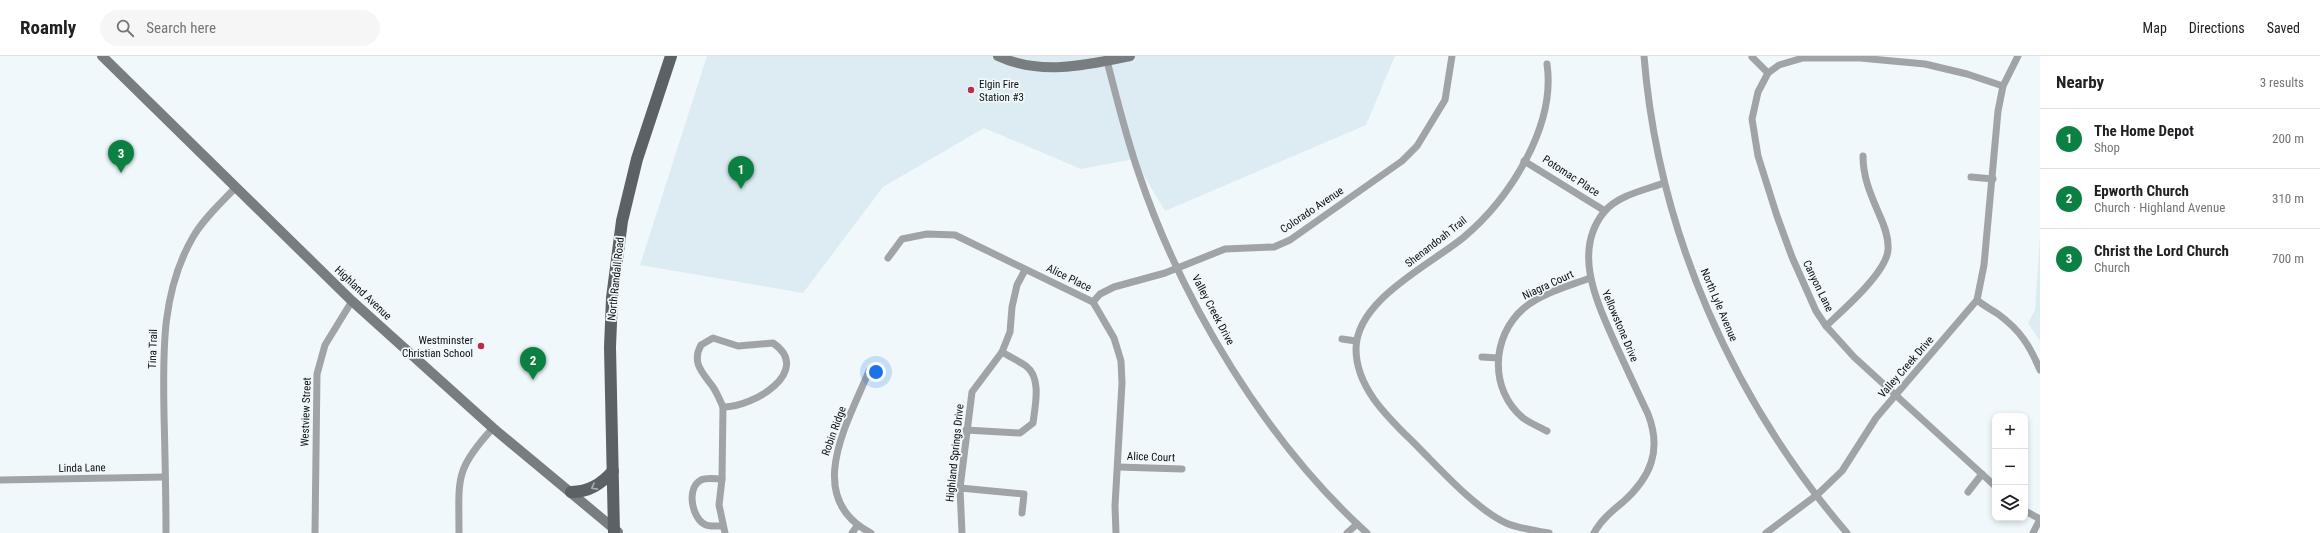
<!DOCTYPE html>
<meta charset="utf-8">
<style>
:root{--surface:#fff;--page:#f6f6f6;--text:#202124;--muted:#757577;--line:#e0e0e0;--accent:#0b8043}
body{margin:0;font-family:"Roboto Condensed",sans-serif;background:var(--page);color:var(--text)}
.controls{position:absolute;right:12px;bottom:12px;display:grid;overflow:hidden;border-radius:8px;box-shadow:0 2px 6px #0003}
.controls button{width:36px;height:36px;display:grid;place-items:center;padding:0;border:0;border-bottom:1px solid var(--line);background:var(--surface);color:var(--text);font:20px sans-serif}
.you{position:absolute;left:876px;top:316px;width:14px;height:14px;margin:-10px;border:3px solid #fff;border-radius:50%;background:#1a73e8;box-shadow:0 0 0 6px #1a73e833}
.badge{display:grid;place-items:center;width:26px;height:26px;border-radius:50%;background:var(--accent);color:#fff;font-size:13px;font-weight:700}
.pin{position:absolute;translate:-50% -33px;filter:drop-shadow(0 1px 2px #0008)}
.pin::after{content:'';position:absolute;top:21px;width:14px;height:12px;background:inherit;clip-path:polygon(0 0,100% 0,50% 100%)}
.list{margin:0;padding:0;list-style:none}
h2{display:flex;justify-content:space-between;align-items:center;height:52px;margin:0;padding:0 16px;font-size:17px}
h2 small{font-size:13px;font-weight:400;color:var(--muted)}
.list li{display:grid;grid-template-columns:26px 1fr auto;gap:12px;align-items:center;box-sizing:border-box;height:60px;padding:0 16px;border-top:1px solid var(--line)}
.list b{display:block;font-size:15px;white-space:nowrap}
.list p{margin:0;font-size:13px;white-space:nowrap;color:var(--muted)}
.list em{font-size:13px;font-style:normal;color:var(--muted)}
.icon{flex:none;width:22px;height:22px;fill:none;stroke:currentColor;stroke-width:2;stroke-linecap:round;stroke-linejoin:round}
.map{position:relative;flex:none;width:2040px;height:477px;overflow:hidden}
header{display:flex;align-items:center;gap:24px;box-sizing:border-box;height:56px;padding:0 20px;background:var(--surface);border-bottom:1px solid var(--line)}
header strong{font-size:19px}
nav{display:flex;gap:22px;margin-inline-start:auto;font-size:14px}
.search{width:280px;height:36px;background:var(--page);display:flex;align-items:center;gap:10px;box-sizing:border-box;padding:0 14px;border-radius:22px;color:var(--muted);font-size:15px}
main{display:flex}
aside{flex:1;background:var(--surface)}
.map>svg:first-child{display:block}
</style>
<header>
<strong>Roamly</strong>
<div class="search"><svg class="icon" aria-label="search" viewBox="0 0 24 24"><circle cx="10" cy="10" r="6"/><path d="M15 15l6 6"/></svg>Search here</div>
<nav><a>Map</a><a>Directions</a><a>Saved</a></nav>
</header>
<main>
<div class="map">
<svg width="2040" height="477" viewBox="0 0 2040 477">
<rect width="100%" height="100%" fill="#f0f8fb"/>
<g fill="#ddecf3">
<polygon points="707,0 1395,0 1366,69 1165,155 1134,103 1081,113 984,72 883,131 803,237 640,209"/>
<polygon points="2040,181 2040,285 2028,267 2035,254"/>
</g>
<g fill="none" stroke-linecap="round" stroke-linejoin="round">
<g stroke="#a1a4a6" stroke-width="7">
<path d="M1644,0C1658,176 1733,344 1847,477"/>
<polyline points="1752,1 1768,17"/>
<path d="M1107,5C1117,43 1126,81 1139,118C1182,246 1267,387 1367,477"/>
<path d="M1547,8C1556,70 1510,142 1464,181C1430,209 1356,244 1356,293C1356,334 1392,365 1418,391C1442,415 1476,453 1506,467C1520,473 1534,474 1549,477"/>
<polyline points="1524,105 1605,155"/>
<polyline points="1971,121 1993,123"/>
<polyline points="888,202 902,183 927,178 955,179 1093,246 1114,282 1121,305 1122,327 1115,450 1116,477"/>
<path d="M1977,244C1984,250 1991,253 1998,258C2020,274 2030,290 2040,314"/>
<polyline points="1093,246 1100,238 1114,231 1165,217 1225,193 1274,191 1290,184 1402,105 1417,90 1445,44 1452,0"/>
<path d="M1826,270C1843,254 1886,217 1888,194C1889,181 1884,169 1879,158C1871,139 1863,122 1863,100"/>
<path d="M713,282L738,290L773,287C814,315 752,352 723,351C720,344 717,337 713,331C703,317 691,307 701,289Z"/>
<polyline points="1342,283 1356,285"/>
<polyline points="1482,301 1498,302"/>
<path d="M869,315C848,366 802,442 871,477"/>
<polyline points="723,351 722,423 719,449 725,477"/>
<path d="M966,374L1020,377L1033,367C1035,350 1042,322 1026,310C1019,305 1010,301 1002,296"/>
<path d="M1547,375C1539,371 1530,367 1523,362C1489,334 1491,280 1524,252C1542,237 1569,230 1590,222"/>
<polyline points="1118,411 1182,413"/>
<polyline points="0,424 165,421"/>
<polyline points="1995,430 1854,301 1826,270 1816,255 1792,201 1777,160 1758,100 1752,63 1758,36 1768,17 1779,9 1803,2 1860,2 1925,8 1967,18 2003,30"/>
<polyline points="960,432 1024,438 1022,457"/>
<polyline points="1968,436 1982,418"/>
<polyline points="2025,455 2040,463"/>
<path d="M722,470C716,470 709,471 704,468C692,461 686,432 701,424C707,421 716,423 722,423"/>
<path d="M166,477C166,437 165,398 164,358C163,297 161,236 193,181C204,162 221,147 236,131"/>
<polyline points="315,477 317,318 325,289 352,245"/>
<path d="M459,477C459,423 454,414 493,372"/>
<polyline points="852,477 857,470"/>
<polyline points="962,477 960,432 972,336 1002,296 1010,276 1012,251 1017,229 1025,214"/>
<polyline points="1347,477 1357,468"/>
<path d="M1594,477C1601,464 1612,455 1623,446C1651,421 1662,394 1648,358C1637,335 1626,311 1615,287C1597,246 1572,196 1604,156C1618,139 1645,134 1664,127"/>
<polyline points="1766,477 1818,438 1842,415 1876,362 1977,244 1984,209 1998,55 2003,30 2018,0"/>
<polyline points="2033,477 2040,463"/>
</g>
<g stroke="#787d7f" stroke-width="10">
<polyline points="102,0 352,245 493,372 618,476"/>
<path d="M998,0C1040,20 1087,9 1130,0"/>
</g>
<g stroke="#5b6164" stroke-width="12">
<path d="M571,436C589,436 601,428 613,415"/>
<polyline points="614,477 610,291 612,242 622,165 637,103 671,0"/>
</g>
</g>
<defs><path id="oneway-chevron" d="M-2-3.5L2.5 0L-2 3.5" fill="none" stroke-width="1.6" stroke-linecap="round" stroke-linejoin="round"/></defs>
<use stroke="#a6acb0" href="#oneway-chevron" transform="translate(594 431) rotate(152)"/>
<g fill="#bd2c47" stroke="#f0f8fb" stroke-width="1.5">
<circle cx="971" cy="34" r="4"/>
<circle cx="481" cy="290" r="4"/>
</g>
<g text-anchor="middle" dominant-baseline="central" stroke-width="3.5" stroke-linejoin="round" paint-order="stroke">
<g font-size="11" fill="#0c0e10" stroke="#f0f8fb" text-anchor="start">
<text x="979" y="28">Elgin Fire<tspan x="979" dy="13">Station #3</tspan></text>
<text x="473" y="284" text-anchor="end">Westminster<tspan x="473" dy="13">Christian School</tspan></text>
</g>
<g font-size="11" fill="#0c0e10" stroke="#f0f8fb">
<text transform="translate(1571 120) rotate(33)">Potomac Place</text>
<text transform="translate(1312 154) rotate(-34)">Colorado Avenue</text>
<text transform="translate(1436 186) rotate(-38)">Shenandoah Trail</text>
<text transform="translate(1069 222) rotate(26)">Alice Place</text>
<text transform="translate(616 223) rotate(-84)">North Randall Road</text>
<text transform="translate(1548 229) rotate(-25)">Niagra Court</text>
<text transform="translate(1818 230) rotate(64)">Canyon Lane</text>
<text transform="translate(363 237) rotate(43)">Highland Avenue</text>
<text transform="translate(1719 249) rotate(67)">North Lyle Avenue</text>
<text transform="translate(1213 254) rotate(62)">Valley Creek Drive</text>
<text transform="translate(1620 270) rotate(67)">Yellowstone Drive</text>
<text transform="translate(153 293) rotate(-88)">Tina Trail</text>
<text transform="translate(1906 311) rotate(-49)">Valley Creek Drive</text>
<text transform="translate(306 356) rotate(-88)">Westview Street</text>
<text transform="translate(834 375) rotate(-70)">Robin Ridge</text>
<text transform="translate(955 397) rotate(-84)">Highland Springs Drive</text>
<text transform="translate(1151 401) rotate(2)">Alice Court</text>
<text transform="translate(82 412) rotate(-1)">Linda Lane</text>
</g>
</g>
</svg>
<div class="controls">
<button>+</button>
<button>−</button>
<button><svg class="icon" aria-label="layers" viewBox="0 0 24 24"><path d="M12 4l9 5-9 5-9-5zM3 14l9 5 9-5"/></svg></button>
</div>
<div class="you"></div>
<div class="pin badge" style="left:741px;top:133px">1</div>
<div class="pin badge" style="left:533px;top:324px">2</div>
<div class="pin badge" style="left:121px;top:117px">3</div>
</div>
<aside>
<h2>Nearby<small>3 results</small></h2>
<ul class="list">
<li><span class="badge">1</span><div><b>The Home Depot</b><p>Shop</p></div><em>200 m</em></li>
<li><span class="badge">2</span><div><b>Epworth Church</b><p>Church · Highland Avenue</p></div><em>310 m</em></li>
<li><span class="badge">3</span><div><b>Christ the Lord Church</b><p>Church</p></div><em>700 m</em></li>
</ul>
</aside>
</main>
